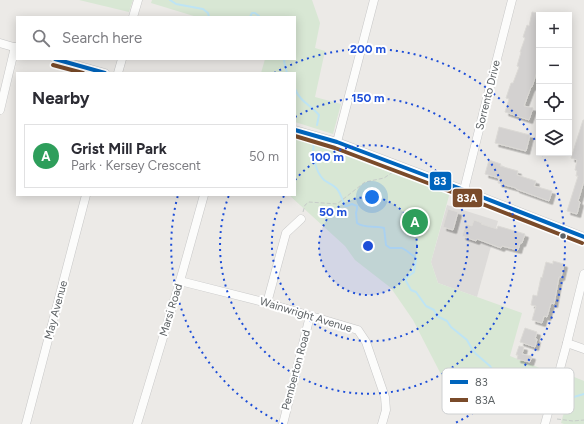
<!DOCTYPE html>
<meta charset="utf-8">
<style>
:root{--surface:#fff;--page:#f7f7f7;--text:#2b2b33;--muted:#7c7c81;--line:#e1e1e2;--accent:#8f9292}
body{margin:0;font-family:Figtree,sans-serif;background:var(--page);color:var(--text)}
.controls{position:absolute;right:12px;top:12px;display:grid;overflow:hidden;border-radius:0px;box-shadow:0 2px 10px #0003}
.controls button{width:36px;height:36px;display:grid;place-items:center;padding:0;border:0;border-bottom:1px solid var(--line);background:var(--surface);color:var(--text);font:20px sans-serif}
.you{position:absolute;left:372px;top:197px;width:14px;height:14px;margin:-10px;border:3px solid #fff;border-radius:50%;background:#1a73e8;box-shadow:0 0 0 6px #1a73e833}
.badge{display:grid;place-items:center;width:26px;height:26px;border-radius:50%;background:var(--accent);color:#fff;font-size:13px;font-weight:700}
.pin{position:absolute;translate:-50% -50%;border:2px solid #fff;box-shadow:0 1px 4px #0006}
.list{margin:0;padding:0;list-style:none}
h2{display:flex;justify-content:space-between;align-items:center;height:52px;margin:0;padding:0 16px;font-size:17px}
h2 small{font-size:13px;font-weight:400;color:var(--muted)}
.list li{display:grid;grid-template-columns:26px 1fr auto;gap:12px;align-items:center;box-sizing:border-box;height:64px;margin:0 8px 8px;padding:0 8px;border:1px solid var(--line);border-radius:0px}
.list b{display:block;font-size:15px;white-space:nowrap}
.list p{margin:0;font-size:13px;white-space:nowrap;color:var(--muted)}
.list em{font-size:13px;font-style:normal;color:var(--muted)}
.icon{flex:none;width:22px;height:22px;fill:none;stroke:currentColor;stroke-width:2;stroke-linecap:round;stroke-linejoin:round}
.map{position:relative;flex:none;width:584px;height:424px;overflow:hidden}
.search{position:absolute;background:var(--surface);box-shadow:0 2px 10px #0003;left:16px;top:16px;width:280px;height:44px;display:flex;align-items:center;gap:10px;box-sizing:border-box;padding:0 14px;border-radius:0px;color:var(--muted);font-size:15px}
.panel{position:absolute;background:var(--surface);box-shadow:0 2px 10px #0003;left:16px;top:72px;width:280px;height:124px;border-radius:0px}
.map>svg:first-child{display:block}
</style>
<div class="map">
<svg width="584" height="424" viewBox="0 0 584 424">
<defs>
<filter id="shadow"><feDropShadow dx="3.5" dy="3.5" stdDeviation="0" flood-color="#0004"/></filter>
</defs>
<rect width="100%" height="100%" fill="#eceae7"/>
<polygon fill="#dddbd9" points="447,205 498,221 477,297 438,283 431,262"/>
<g fill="#d8e7d4">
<polygon points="79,0 133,0 129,12"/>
<polygon points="152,0 312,0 320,23 315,48 325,51 315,97 341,104 333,134 295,122 295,73 261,73 265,59 295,59 295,17 197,17 151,3"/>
<polygon points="295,136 395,171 450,192 431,262 438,283 522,313 510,356 552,373 541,413 448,388 413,320 391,288 355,260 345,246 289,195 295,195"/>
<polygon points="574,377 584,381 584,424 564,424 561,423"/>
</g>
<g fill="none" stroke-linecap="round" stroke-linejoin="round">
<g stroke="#bee4f4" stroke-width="2">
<polyline points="170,0 176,4 203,9 208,13 209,17"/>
<polyline points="250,17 252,13 255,13 259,16 259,17"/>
<polyline points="285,59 284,61 287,73"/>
<path d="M295,89C301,103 310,104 319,115L317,125"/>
<path d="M314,142C312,153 315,172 324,180C328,183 334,185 337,189C340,192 343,201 345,206H347L352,204L357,206V209L356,213L357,223C365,229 375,225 384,228L386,245L390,248H402L407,251L416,258C416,264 414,267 414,272L406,278V281L411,290L416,292L426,306L434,310L437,316L447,321L451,327L467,340L472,349L476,354L490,366L499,378L502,387V392L505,395C508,393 511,391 514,391C524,390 523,403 539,397"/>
<polyline points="564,400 584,394"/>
</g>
</g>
<g fill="#d3d1d0" stroke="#dcdad6" filter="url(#shadow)">
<polygon points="532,12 539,13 539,65 532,87 531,87 524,106 533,108 529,120 505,112 509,99 506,98 511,83 513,83 519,67 517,66 521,52 520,52 525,38 523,37 527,25 529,26"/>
<polygon points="583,120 584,120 584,181 578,201 580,202 577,214 567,211 578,176 576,176 577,171 575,170 577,160 571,158"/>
<polygon points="499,127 530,135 526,151 495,143"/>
<polygon points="489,160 501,164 500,166 518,171 517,175 536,181 534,186 552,191 549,201 516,189 516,188 498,183 499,178 485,174"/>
<polygon points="448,209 458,212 453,230 443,227"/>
<polygon points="474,220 482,223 481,224 497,229 498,226 525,234 522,243 520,243 518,250 502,246 501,248 477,239 476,241 462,236 466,224 472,226"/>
<polygon points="553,261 564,264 561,277 559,277 554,304 551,303 547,317 544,316 542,323 532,320 536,306 531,305 533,295 537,296 541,277 542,278 546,262 553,264"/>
<polygon points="525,328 537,332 535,339 537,339 535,347 520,342"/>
<polygon points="519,346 524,347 522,354 532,356 530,362 517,359 518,355 516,355"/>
</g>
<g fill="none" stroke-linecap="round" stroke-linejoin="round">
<defs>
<g id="minor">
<polyline points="133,17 138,0"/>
<polyline points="0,43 17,48"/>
<polyline points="55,59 105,73"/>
<polyline points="118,73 122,59"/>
<polyline points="0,110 15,47"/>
<polyline points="295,130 337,142 445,183 464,190 584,237"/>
<polyline points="337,142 374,0"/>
<polyline points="464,190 486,102 512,0"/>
<polyline points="180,281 267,303 358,330 366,342 385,397 386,410 382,424"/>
<polyline points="267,303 286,233 301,219"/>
<polyline points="567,343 584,349"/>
<polyline points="26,424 86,195"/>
<polyline points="137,424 180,281 204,195"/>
<polyline points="283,424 310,316"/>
<polyline points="545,424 567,343 584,274"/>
</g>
</defs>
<use href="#minor" stroke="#c7c7c7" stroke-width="9"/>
<g stroke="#c7ccc9" stroke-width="1" stroke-dasharray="4 2" stroke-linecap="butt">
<polyline points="303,212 305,205 309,202 337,204 365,182 384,178 393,172"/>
<polyline points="557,419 573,421 584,420"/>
</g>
<use href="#minor" stroke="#fcfcfb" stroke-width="8"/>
<defs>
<g id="bus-1">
<polyline points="55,59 105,73"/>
<polyline points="295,130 337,142 464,190 584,237"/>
</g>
<g id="bus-2">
<polyline points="53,65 83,73"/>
<polyline points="295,136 335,148 462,196 582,243"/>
</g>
</defs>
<use href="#bus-1" stroke="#fff" stroke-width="7"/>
<use href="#bus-2" stroke="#fff" stroke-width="7"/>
<use href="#bus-1" stroke="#0065bd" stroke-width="4"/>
<use href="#bus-2" stroke="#7a4b2a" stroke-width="4"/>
</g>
<circle cx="368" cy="246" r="49" fill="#1d4ed8" fill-opacity=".12"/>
<g fill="none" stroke="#1d4ed8" stroke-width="2" stroke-dasharray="2 4">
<circle cx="368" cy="246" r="49"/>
<path d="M295 180A98 98 0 1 1 284 196"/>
<path d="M295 117A148 148 0 1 1 229 195"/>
<path d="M283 424A197 197 0 0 1 178 195M274 73A197 197 0 0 1 539 147M542 154A197 197 0 0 1 453 424"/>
</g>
<circle fill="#5d6265" stroke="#fff" stroke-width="1.5" cx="563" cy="236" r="3.5"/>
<g text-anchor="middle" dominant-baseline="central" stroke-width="4" stroke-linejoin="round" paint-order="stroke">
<g font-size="11" fill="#5d6265" stroke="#fff">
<text transform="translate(488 95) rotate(-76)">Sorrento Drive</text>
<text transform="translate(56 310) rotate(-75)">May Avenue</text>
<text transform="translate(171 310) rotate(-73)">Marsi Road</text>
<text transform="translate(306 315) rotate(17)">Wainwright Avenue</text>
<text transform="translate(296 370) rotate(-75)">Pemberton Road</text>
</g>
</g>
<rect x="442" y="368" width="132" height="46" rx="6" fill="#fff" stroke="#ced0d1" stroke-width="1"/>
<rect x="450" y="380" width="18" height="4" fill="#0065bd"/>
<rect x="450" y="398" width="18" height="4" fill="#7a4b2a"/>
<g font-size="11" fill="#5d6265">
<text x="475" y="386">83</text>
<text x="475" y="404">83A</text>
</g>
<circle cx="368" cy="246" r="6" fill="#1d4ed8" stroke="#fff" stroke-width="2"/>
<g font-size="12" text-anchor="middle" font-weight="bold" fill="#1d4ed8" stroke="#fff" stroke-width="4" stroke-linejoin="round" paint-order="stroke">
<text x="368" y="53">200 m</text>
<text x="368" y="102">150 m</text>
<text x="327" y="161">100 m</text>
<text x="333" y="216">50 m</text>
</g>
<g stroke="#fff" stroke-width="1.5">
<rect x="429" y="171" width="23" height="20" rx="4" fill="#0065bd"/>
<rect x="452" y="188" width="31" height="20" rx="4" fill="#7a4b2a"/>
</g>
<g font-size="11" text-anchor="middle" font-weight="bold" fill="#fff">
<text x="440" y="185">83</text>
<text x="467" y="202">83A</text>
</g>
</svg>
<div class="controls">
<button>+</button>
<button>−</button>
<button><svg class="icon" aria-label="locate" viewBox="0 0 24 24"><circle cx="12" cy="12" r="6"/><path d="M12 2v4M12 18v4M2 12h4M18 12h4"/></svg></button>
<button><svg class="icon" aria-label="layers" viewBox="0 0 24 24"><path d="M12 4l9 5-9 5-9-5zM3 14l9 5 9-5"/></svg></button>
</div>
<div class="you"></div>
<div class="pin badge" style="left:415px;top:222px;background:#2e9e5b">A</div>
<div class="search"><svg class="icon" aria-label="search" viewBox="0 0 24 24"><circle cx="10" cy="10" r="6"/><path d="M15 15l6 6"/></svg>Search here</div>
<section class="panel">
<h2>Nearby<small></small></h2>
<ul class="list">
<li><span class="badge" style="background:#2e9e5b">A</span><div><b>Grist Mill Park</b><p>Park · Kersey Crescent</p></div><em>50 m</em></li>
</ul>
</section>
</div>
